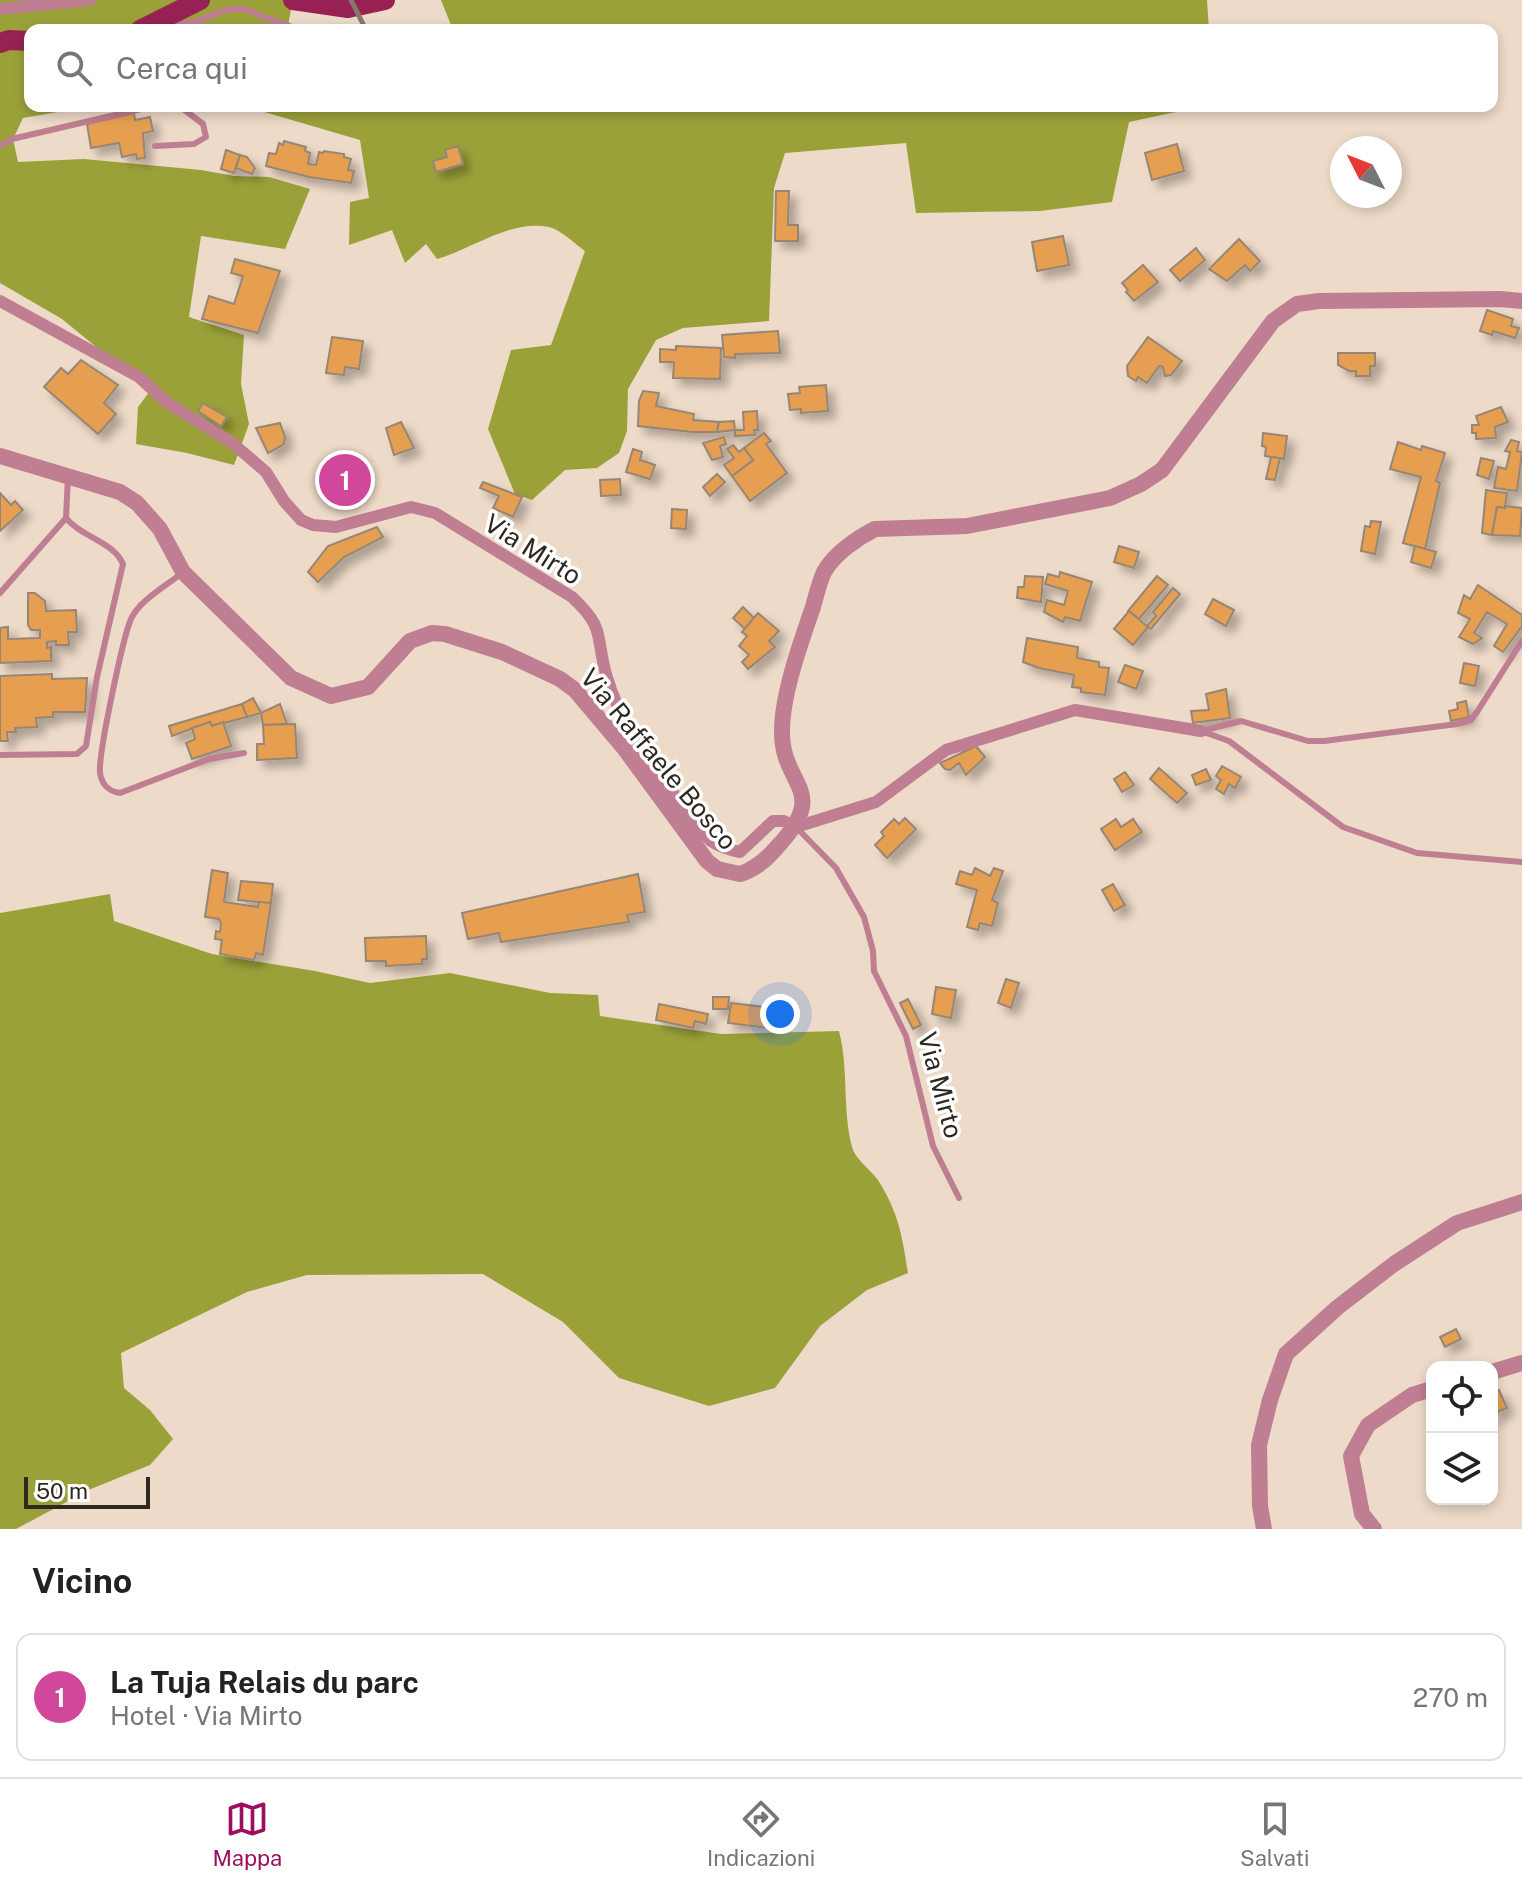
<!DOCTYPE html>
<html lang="it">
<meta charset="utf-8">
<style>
:root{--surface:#fff;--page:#f2f2f2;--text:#222;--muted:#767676;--line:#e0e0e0;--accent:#9d0f5c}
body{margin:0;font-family:"Public Sans",sans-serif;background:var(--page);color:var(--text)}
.controls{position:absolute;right:24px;bottom:24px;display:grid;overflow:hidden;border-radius:16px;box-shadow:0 4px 12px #0003}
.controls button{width:72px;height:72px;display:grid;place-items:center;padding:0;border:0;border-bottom:2px solid var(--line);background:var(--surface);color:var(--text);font:40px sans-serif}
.compass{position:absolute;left:1330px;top:136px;width:72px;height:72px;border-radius:50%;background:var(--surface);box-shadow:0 4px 12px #0003;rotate:312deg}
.scale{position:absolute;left:24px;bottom:20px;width:126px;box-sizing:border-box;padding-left:8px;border:4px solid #2f2821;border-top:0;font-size:22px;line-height:28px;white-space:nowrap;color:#2f2821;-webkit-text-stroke:6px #fff;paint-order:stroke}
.you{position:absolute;left:780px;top:1014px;width:28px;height:28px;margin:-20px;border:6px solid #fff;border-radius:50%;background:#1a73e8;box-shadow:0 0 0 12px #1a73e833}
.badge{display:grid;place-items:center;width:52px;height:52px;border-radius:50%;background:var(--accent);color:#fff;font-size:26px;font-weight:700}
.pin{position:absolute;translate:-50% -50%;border:4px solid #fff;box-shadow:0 2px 8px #0006}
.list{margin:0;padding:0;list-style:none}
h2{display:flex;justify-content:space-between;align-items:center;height:104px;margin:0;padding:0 32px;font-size:34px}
h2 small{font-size:26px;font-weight:400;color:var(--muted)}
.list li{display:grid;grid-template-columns:52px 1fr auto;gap:24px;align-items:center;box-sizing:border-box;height:128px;margin:0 16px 16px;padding:0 16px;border:2px solid var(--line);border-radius:16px}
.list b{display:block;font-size:30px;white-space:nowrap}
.list p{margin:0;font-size:26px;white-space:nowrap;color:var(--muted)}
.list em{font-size:26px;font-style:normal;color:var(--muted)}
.icon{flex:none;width:44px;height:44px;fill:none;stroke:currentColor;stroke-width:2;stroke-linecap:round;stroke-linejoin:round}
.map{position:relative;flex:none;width:1522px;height:1529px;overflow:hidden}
.search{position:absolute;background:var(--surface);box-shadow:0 4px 12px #0003;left:24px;right:24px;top:24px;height:88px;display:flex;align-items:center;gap:20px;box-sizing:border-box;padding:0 28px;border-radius:16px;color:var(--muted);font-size:30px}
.sheet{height:248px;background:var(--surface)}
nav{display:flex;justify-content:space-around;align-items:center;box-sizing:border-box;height:112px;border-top:2px solid var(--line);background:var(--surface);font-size:22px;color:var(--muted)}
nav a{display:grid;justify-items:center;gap:4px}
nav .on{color:var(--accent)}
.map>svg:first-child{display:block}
</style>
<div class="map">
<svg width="1522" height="1529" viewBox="0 0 1522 1529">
<defs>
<filter id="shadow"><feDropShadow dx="7" dy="7" stdDeviation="4" flood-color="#0004"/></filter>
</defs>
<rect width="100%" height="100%" fill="#eddac8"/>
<g fill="#9ba139">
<polygon points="0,0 293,0 287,30 30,30 30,106 93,106 23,118 13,139 18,162 84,159 201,170 234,176 269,177 310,189 285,249 201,236 189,317 244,335 241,384 249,424 234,465 187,453 136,444 138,407 150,391 62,319 0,283"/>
<polygon points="441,0 1207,0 1209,30 453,30"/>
<path d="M244,106H1204L1129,122L1112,202L1040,211L916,213L906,143L785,153L774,188L769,321L683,328L656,340L628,389L627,431L619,453L597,468L565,470L532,500L515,494L488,429L511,350L551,345L585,251C575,244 561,230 549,227C511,219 472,249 437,259L426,244L405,263L392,230L349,245L350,202L369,198L360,140Z"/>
<path d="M110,894L114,921L212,954L315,971L370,983L450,973L550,993L598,995L600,1016L721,1034L839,1031C849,1069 842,1108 852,1147C855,1159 870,1169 878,1180C899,1214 902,1235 908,1273L867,1290L820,1326L775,1388L709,1406L619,1378L563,1322L483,1274L307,1275L247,1292L121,1353L124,1388L150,1410L173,1439L150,1465L91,1489L16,1529H0V913Z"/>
</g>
<g fill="#e69f51" stroke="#978675" stroke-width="2" filter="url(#shadow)">
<polygon points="134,113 135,120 150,117 153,131 143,133 145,158 137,159 136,154 122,157 119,143 91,148 87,124"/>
<polygon points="284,141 306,147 305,151 310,153 308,164 316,165 319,152 323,153 324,151 344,154 344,157 351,159 348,170 354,171 351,183 309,177 266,166 269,153 276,154 279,143 283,145"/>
<polygon points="1177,144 1184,171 1152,180 1145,153"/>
<polygon points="458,146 463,164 436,172 433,161 447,157 445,150"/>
<polygon points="226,150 240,155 234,173 221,169"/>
<polygon points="240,155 247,157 255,168 252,174 236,168"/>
<polygon points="776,191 789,191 788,225 798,225 798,241 775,241"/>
<polygon points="1063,236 1069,265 1037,271 1032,242"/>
<polygon points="1239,239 1260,261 1250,271 1245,265 1227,281 1209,269"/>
<polygon points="1196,248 1205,260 1180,281 1170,270"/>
<polygon points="235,259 280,271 258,333 202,319 209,296 234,304 243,276 231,273"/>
<polygon points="1143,265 1158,282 1134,301 1126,292 1128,290 1122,283"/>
<polygon points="1487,310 1513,319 1511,326 1519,328 1515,338 1493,331 1492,335 1480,331"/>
<polygon points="778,331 780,353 735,354 735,358 724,357 722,335"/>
<polygon points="332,337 363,341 359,369 345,367 344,375 326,373"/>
<polygon points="1148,337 1182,361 1171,375 1165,376 1163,367 1159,366 1147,383 1138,377 1136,381 1128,376 1127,366"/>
<polygon points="676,346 721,348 720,379 673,378 674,362 660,362 660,349 676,350"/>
<polygon points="1338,353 1375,353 1375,366 1370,366 1370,376 1356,376 1356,371 1349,371 1338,365"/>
<polygon points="81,360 118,385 104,403 116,414 98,434 44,387 61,368 68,374"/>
<polygon points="826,385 828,411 801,413 801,409 790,410 788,394 800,393 799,387"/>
<polygon points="643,391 659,393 656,406 694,414 693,420 719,422 717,432 692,432 638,426 639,401"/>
<polygon points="203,403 227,417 221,426 198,411"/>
<polygon points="1501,407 1508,422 1495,427 1496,438 1476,439 1476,433 1472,433 1472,425 1479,425 1476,416"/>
<polygon points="757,411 758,430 754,430 755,435 735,436 735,430 744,430 743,412"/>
<polygon points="734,421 735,430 717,432 719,422"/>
<polygon points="401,422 414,448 394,455 386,428"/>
<polygon points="280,423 285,437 284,444 268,453 256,428"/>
<polygon points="764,433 771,441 766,444 787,473 750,501 732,476 753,460 744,448"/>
<polygon points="1263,433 1287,436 1284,459 1265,456 1266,447 1262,446"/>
<polygon points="724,437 726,444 720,446 723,457 712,460 703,443"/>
<polygon points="1511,440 1519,442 1517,451 1522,452 1517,491 1494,488 1498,467 1506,469 1510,452 1505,451"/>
<polygon points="1398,442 1421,450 1422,446 1445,453 1436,481 1440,483 1425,549 1403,543 1421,477 1390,469"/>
<polygon points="733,445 739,452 744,448 753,460 732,476 724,465 734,458 727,449"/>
<polygon points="633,449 642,452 640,460 655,465 650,479 626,472"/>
<polygon points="1271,457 1280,458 1275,480 1266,479"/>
<polygon points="1481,458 1494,461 1489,479 1477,475"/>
<polygon points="717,474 725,482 710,496 703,487"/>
<polygon points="620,479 621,495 601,496 600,480"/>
<polygon points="483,482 522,497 513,517 493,508 499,496 480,488"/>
<polygon points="1486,490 1507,493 1505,508 1497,507 1492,535 1482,533"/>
<polygon points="0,493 11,505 15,501 23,510 0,531"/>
<polygon points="1505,506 1522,508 1520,536 1492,535 1497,507 1505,508"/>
<polygon points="672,509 687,510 686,529 671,528"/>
<polygon points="1371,521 1381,522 1375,554 1361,551 1365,526 1370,527"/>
<polygon points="377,527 383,537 344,557 318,582 308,572 328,546"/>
<polygon points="1119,546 1139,552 1134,568 1114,562"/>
<polygon points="1415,546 1436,552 1431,568 1411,562"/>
<polygon points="1060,572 1092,582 1080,621 1065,617 1063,622 1044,612 1047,600 1064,605 1068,591 1045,584 1048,574 1059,577"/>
<polygon points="1025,576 1043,577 1041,602 1017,598 1018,587 1024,587"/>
<polygon points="1157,576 1168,585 1139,619 1128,611"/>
<polygon points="1478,585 1522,615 1522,626 1503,652 1494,646 1507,624 1487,612 1474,633 1482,638 1473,644 1459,637 1470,619 1458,613 1464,595 1470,599"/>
<polygon points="1173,588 1180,594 1151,629 1147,626 1156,616 1153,612"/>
<polygon points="28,593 35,593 45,601 46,611 76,610 77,632 68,632 69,645 56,645 56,641 47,642 47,648 51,647 51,661 0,663 0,628 8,627 8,639 40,638 40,630 31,630 28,625"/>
<polygon points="1213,599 1234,610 1226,626 1205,614"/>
<polygon points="743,607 754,618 745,629 733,618"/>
<polygon points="1129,611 1148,627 1133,645 1114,629"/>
<polygon points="758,613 779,631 769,641 775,647 748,669 742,662 749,655 739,646 747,636 742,632"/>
<polygon points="1027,638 1078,647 1077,658 1099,662 1099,667 1109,668 1105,695 1081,692 1081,688 1072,687 1074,675 1039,668 1023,662"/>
<polygon points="1464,663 1479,666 1475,686 1460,683"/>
<polygon points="1125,665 1143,671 1136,689 1118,682"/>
<polygon points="52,674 52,679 87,678 85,712 53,712 53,717 36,718 37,727 15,728 16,732 7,732 8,741 0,741 0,676"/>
<polygon points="1226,689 1230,718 1193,723 1191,711 1209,710 1206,694"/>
<polygon points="253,698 261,713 247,717 242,704"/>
<polygon points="1466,701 1469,717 1451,721 1449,711 1458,709 1457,703"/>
<polygon points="242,704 247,717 212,726 210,722 172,736 169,726"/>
<polygon points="280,704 287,724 263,725 261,713"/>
<polygon points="210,722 212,726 223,722 231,746 192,759 186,743 195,739 192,728"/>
<polygon points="295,724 297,758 257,760 257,744 264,744 263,725"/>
<polygon points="976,746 985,757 966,775 959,763 950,770 945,769 940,763"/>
<polygon points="1222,766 1241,777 1235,788 1229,784 1224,794 1216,789 1221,780 1216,776"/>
<polygon points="1159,768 1187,793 1177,803 1150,779"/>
<polygon points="1206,769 1211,780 1196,785 1192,775"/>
<polygon points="1125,772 1134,785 1122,792 1114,779"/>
<polygon points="905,818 916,829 887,858 875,845 884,836 881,832 894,819 899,824"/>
<polygon points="1116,819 1121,827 1133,819 1142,832 1115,850 1101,829"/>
<polygon points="975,868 990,876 994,868 1003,871 992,900 998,903 992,926 980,923 978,930 967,927 977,890 956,884 960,871 972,875"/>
<polygon points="212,870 228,873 224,902 258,907 259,901 271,903 263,955 256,953 254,960 220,954 222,940 215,939 216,931 220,932 221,924 219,919 205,917"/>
<polygon points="638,874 645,912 627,915 629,922 501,942 499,933 468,939 462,913"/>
<polygon points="241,881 273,884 271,903 238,900"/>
<polygon points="1113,884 1125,905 1114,911 1102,890"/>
<polygon points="426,936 427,959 422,959 422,964 386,966 386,961 366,961 365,938"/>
<polygon points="1006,979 1019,983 1011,1008 998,1003"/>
<polygon points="936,987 956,990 951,1018 932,1014"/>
<polygon points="713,997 729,997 728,1009 713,1009"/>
<polygon points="908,999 921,1025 913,1029 900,1003"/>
<polygon points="731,1003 765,1007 764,1019 769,1020 768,1028 728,1023"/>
<polygon points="659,1004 708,1014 706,1024 695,1021 693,1028 656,1020"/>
<polygon points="1456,1329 1461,1339 1445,1347 1440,1337"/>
<polygon points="1499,1390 1507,1408 1499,1411 1492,1420 1492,1392"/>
</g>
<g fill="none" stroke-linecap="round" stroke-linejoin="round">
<g stroke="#bf7e91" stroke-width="6">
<path d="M174,16L179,23C203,25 223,3 248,10C254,12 260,16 266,18C276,22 287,22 295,30"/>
<polyline points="0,146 12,139 154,106"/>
<polyline points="155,146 194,144 206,137 203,124 182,108 170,106"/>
<path d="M182,573C166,586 140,600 131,619C123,637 98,755 100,773C102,785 108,791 120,793L209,759L244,753"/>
<polyline points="0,593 66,518"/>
<polyline points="1201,731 1241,721 1308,741 1324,741 1457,724 1471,720 1477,712 1522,641"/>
<polyline points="1201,731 1229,741 1343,827 1417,853 1522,862"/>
<path d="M0,755L77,754L86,746L97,677L123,564C114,542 81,537 66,518L68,476"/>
<polyline points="796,827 836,868 864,917 873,951 874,971 906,1036 933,1146 959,1198"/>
</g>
<g stroke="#bf7e91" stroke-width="12">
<polyline points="0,9 90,0"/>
<path d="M0,301L139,377L166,402L231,442L266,472L284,501L301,520L313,525L336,527L411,507L435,513L572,597C606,629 595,634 606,674C620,725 652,766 684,807C692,818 701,833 711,841C720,847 730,850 740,852L773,821H784L796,827L876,802L946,750L1075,710L1201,731"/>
</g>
<g stroke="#bf7e91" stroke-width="16">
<path d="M0,456L120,492L137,503L160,529L183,572L291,678L331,696L368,687L410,641L432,633L445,634L502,652L560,679L575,690L624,748L707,861L717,869L740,874C756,869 767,859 778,846C831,789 781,786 782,731C782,694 801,642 813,607C816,596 819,583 824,572C834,554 857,538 875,529L967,526L1110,498L1141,484L1162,470L1273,321L1297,304L1319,301L1500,299L1522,301"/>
<polyline points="1492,1372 1522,1363"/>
<polyline points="1264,1529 1260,1506 1259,1445 1270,1400 1286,1354 1338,1307 1394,1264 1457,1223 1522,1202"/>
<polyline points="1374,1529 1362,1514 1351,1456 1368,1425 1412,1395 1432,1389"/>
</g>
<g stroke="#982153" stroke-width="20">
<polyline points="293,0 348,8 385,0"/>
<polyline points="140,30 200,0"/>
<polyline points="0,43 9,40 30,41"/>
</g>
<polyline stroke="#85796d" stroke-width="5" points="351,0 366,30"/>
</g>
<g text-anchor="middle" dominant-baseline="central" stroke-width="7" stroke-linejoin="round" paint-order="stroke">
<g font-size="26" fill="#2f2821" stroke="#fff">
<text transform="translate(533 549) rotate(32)">Via Mirto</text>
<text transform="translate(659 759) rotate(50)">Via Raffaele Bosco</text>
<text transform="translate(941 1085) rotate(75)">Via Mirto</text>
</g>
</g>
</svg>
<div class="controls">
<button><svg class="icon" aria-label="locate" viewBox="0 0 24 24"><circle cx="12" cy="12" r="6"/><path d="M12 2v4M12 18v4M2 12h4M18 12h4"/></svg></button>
<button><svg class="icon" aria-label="layers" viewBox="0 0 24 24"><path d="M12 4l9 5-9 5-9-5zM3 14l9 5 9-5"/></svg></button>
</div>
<svg class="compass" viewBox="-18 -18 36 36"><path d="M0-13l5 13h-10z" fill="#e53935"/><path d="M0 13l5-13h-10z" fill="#767676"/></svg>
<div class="scale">50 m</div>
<div class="you"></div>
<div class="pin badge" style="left:345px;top:480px;background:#d1479c">1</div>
<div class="search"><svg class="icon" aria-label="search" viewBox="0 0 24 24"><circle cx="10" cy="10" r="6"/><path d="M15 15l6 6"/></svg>Cerca qui</div>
</div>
<section class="sheet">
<h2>Vicino<small></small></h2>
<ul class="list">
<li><span class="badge" style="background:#d1479c">1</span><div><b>La Tuja Relais du parc</b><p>Hotel · Via Mirto</p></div><em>270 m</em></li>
</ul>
</section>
<nav>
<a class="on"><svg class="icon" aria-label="map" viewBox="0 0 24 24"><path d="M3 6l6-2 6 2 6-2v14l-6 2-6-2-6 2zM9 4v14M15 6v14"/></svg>Mappa</a>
<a><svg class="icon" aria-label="directions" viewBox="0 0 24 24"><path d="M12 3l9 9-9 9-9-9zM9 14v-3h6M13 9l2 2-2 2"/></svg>Indicazioni</a>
<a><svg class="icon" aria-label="saved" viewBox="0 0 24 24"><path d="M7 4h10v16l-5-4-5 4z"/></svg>Salvati</a>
</nav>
